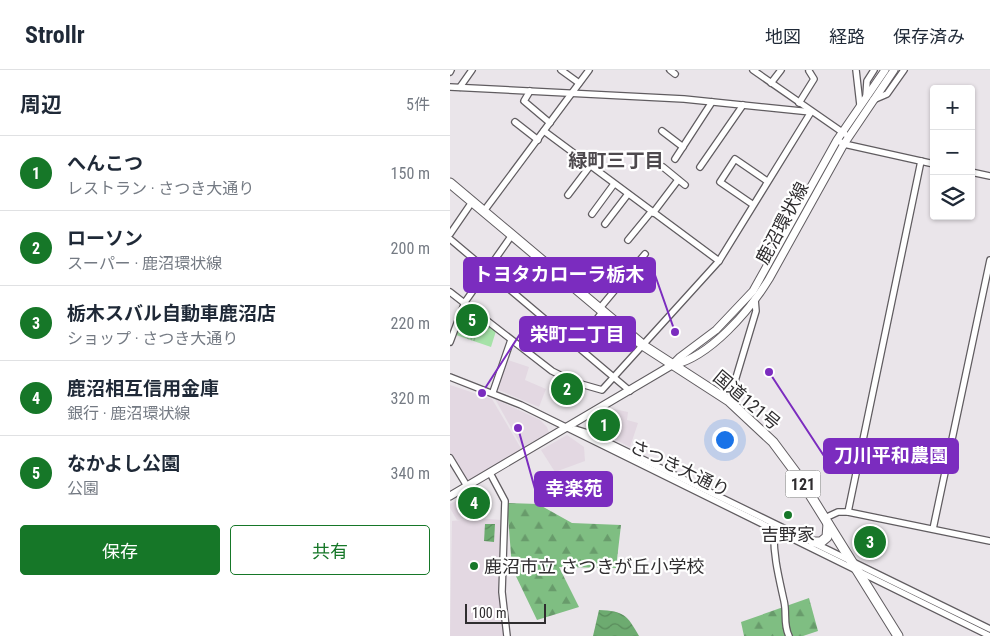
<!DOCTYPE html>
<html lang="ja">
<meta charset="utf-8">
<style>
:root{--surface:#fff;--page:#f2f2f3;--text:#1f2937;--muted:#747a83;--line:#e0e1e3;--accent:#167728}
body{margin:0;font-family:"Roboto Condensed","Noto Sans JP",sans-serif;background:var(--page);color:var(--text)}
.controls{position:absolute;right:15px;top:15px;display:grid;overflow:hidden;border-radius:5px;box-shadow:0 1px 4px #0004}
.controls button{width:45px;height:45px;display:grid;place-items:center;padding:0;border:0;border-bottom:1px solid var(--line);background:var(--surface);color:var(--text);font:25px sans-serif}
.scale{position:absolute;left:15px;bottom:12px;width:81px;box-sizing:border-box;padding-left:5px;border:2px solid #2f2d2f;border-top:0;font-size:14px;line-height:18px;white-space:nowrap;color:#2f2d2f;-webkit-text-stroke:4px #fff;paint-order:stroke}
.you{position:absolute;left:274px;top:369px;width:18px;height:18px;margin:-12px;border:4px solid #fff;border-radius:50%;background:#1a73e8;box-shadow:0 0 0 8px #1a73e833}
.badge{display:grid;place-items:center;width:32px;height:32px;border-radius:50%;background:var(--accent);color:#fff;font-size:16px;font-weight:700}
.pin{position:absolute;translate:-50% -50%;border:2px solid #fff;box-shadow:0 1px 5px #0006}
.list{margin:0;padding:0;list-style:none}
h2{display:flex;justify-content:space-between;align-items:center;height:65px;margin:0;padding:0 20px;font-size:21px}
h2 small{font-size:16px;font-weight:400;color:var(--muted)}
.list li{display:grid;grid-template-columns:32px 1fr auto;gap:15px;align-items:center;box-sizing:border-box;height:75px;padding:0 20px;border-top:1px solid var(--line)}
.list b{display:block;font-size:19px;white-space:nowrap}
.list p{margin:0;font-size:16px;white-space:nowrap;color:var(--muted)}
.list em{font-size:16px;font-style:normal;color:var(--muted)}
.actions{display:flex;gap:10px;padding:15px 20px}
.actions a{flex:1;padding:11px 0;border:1px solid var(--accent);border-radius:5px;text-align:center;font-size:18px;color:var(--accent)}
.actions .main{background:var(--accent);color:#fff}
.icon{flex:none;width:28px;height:28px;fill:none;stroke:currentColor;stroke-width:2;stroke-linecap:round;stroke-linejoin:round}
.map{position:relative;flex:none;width:540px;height:566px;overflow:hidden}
header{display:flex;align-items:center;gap:30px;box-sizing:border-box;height:70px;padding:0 25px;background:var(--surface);border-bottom:1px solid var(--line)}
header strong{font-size:24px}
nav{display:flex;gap:28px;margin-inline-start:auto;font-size:18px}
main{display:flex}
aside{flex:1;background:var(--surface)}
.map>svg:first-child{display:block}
</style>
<header>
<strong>Strollr</strong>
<nav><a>地図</a><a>経路</a><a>保存済み</a></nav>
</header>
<main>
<aside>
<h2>周辺<small>5件</small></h2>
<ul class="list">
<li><span class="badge">1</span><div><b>へんこつ</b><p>レストラン · さつき大通り</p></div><em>150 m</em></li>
<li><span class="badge">2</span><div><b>ローソン</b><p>スーパー · 鹿沼環状線</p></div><em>200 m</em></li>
<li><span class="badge">3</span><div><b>栃木スバル自動車鹿沼店</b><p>ショップ · さつき大通り</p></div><em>220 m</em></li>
<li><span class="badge">4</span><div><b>鹿沼相互信用金庫</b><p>銀行 · 鹿沼環状線</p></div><em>320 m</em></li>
<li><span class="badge">5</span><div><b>なかよし公園</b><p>公園</p></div><em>340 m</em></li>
</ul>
<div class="actions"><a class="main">保存</a><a>共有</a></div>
</aside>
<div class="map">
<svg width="540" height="566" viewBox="0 0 540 566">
<defs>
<pattern id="grass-tufts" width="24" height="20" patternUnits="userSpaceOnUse" patternTransform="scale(1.25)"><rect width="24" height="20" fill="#a6e2a8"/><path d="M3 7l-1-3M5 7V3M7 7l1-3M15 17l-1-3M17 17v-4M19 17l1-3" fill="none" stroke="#8fc291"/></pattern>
<pattern id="forest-firs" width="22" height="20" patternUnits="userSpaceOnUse" patternTransform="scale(1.25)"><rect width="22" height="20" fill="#7fbe82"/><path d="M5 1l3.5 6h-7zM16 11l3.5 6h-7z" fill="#689b6b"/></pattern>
<pattern id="water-waves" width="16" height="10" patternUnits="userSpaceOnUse" patternTransform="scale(1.25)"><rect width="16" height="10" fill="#6dab70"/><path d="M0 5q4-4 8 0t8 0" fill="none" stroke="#5a8c5c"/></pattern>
</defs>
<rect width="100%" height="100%" fill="#eae5ea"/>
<g fill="#e3d8e2">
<polygon points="55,289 79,297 75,310 96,319 89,337 46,319"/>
<polygon points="0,315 42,329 72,380 17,412 0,382"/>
<polygon points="45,329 90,350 97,357 99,363 73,379"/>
<polygon points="164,339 178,342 177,350 188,353 180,377 144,359 141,352"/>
<polygon points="117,365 134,377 135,391 105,402 91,380"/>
<polygon points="26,420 38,440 28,448 51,450 48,510 54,566 0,566 2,451 23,449 7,450 0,438 0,434"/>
</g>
<polygon fill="url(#grass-tufts)" points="19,238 46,261 41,277 6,265 14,240"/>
<g fill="url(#forest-firs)">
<polygon points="57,433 88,434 122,453 171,455 166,498 109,497 129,537 87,550 62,498"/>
<polygon points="359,528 368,561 353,566 294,566 291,552"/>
</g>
<g fill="url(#water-waves)">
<polygon points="35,454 45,454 44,472 34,471"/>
<path d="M149,540C174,541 177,545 189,566H143Z"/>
</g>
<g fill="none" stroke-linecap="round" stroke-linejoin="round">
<defs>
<g id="minor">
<polyline points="111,0 129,13"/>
<polyline points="220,0 225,4"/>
<polyline points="303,0 395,64"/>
<polyline points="406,0 410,35"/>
<polyline points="0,2 1,0"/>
<polyline points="321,13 331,0"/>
<polyline points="0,17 234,29 361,42"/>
<polyline points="10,17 22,0"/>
<polyline points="80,21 74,31 100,53"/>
<polyline points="416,26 417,11 424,0"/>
<polyline points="423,30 437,24 454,0"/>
<polyline points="349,33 364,9 359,1"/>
<polyline points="65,52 88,70"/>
<polyline points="94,61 269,191"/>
<polyline points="212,61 233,77"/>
<polyline points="387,70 394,74 484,94"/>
<polyline points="225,89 262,32"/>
<polyline points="213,97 235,115"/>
<polyline points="250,97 293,35"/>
<polyline points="521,102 540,106"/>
<polyline points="118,125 140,96"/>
<polyline points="302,134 270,112 285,89 317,111"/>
<polyline points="34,141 139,0"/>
<polyline points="203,143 228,110"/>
<polyline points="142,144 164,114"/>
<polyline points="155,154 178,124"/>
<polyline points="0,164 22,132"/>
<polyline points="0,169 180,321"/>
<polyline points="178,170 201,142"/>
<polyline points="0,222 102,301 124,312 152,320 269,191 361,42"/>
<polyline points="150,238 195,184"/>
<polyline points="0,272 15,232 62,165"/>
<polyline points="126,277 153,241"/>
<polyline points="0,307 71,335 540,566"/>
<polyline points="43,322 61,270"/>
<polyline points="279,331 306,241 305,229"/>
<polyline points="125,359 141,364 540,559"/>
<polyline points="0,388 17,416"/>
<polyline points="40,403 55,431 52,522 57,566"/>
<polyline points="398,442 471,91"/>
<polyline points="375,448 388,442 398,442 540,471"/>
<polyline points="483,459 540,190"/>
<path d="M324,461C323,485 329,508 334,531C337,543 333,554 339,566"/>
</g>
<g id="major">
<path d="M223,295C260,287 300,240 319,209L394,74L444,0"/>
<polyline points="0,426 222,295 230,287 266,260 303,221 387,70 435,0"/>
</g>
<g id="highway">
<polyline points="0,113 194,276 279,331 323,372 349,407 448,566"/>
<polyline points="363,472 371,472 377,467 378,454"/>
</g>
</defs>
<use href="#minor" stroke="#605c60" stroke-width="8"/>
<use href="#major" stroke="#605c60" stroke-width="9"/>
<use href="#highway" stroke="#605c60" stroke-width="11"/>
<use href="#minor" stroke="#fff" stroke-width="5.5"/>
<use href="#major" stroke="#fff" stroke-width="7"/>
<use href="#highway" stroke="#fff" stroke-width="9"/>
</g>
<g fill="#167728" stroke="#fff" stroke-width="2">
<circle cx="338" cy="445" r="5"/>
<circle cx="24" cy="496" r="5"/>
</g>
<g text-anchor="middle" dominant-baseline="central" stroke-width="4.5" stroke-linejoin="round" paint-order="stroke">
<rect fill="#fff" stroke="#6d6c6d" stroke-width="1" x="335.5" y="400.5" width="35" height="27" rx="4"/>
<g font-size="16" font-weight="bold" fill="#2f2d2f">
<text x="353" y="414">121</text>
</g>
<g font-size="18" fill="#2f2d2f" stroke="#fff">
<text transform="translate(332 153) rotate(-62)">鹿沼環状線</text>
<text transform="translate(297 330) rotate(40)">国道121号</text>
<text transform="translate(230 398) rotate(26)">さつき大通り</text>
</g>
<g font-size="18" fill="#2f2d2f" stroke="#fff">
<text x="338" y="464">吉野家</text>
<text x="34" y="496" text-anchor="start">鹿沼市立 さつきが丘小学校</text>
</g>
<g font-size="19" font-weight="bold" fill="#4d494d" stroke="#fff">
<text x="166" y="90">緑町三丁目</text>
</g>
</g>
<path fill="none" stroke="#7b2cbf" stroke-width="2" d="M225 262L205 205M32 323L70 264M319 302L374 386M68 358L85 419"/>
<g fill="#7b2cbf" stroke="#fff" stroke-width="2">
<circle cx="225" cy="262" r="5"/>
<circle cx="32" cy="323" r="5"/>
<circle cx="319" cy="302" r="5"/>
<circle cx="68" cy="358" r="5"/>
</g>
<g fill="#7b2cbf" stroke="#7b2cbf" stroke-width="2">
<rect x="14" y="188" width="191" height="34" rx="5"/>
<rect x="70" y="247" width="115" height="34" rx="5"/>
<rect x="374" y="369" width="134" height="34" rx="5"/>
<rect x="85" y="402" width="77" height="34" rx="5"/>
</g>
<g font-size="19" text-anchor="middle" font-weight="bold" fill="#fff">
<text x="109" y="211">トヨタカローラ栃木</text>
<text x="127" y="271">栄町二丁目</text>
<text x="441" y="392">刀川平和農園</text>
<text x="124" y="425">幸楽苑</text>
</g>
</svg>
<div class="controls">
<button>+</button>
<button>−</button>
<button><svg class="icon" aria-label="layers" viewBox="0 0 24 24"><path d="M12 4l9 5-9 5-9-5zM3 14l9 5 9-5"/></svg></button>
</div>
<div class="scale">100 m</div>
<div class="you"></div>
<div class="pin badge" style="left:154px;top:355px">1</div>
<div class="pin badge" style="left:117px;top:319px">2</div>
<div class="pin badge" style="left:420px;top:472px">3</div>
<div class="pin badge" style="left:24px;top:433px">4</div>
<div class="pin badge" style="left:22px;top:250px">5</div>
</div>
</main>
